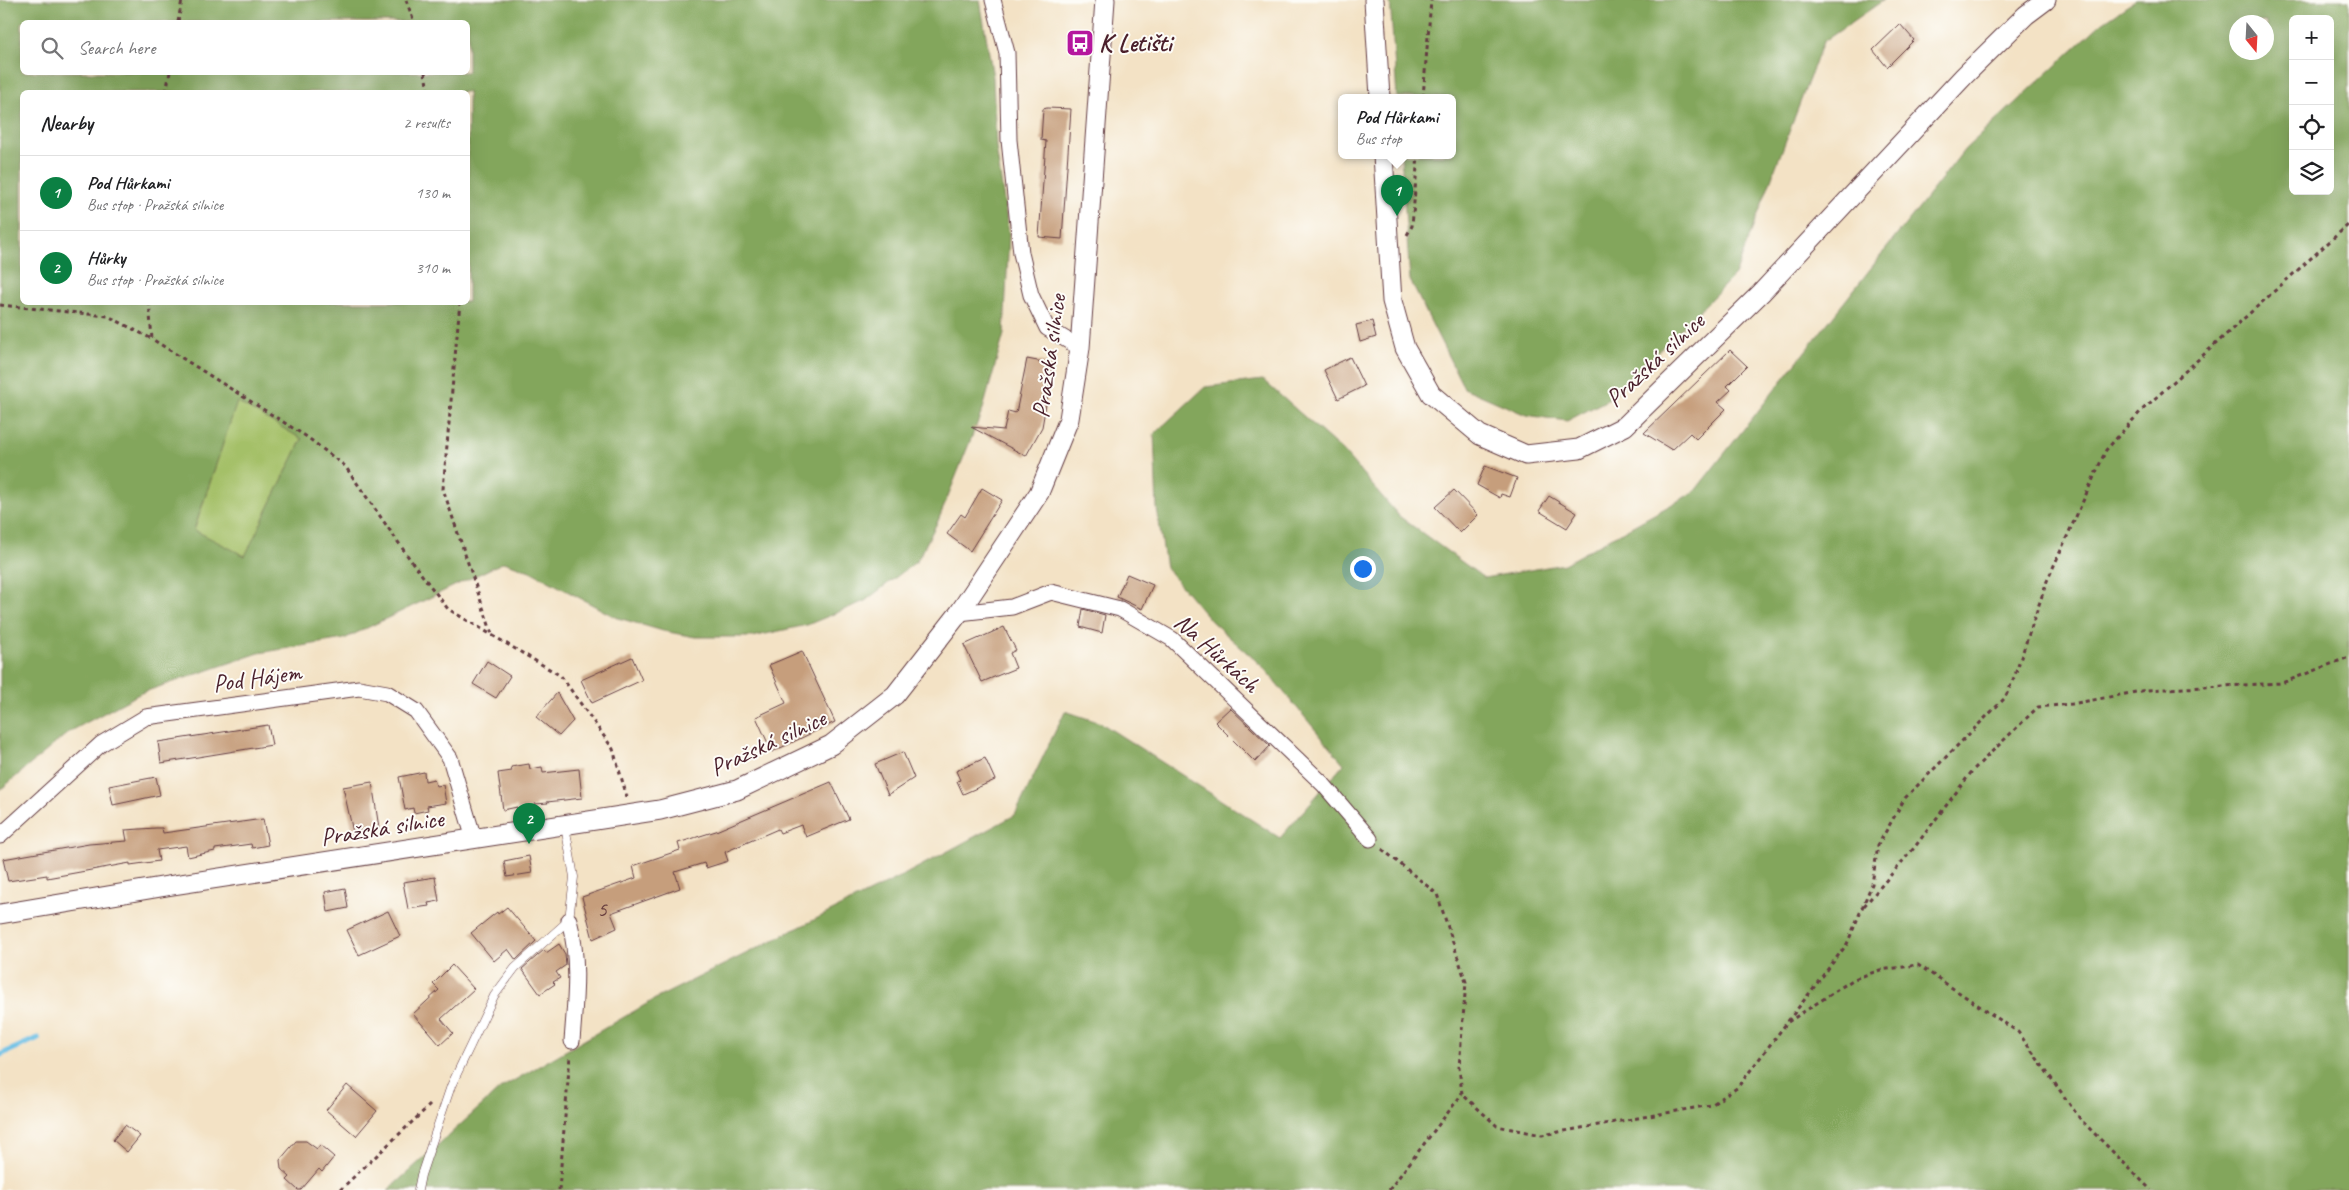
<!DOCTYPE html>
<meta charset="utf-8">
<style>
:root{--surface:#fff;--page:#f2f2f2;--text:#202124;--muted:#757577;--line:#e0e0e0;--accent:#0b8043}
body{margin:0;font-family:Caveat,sans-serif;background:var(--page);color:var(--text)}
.controls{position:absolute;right:15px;top:15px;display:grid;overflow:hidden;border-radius:8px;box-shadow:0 5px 20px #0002}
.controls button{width:45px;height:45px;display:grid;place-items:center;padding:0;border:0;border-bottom:1px solid var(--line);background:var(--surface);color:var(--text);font:25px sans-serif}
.compass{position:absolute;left:2229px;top:15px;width:45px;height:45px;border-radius:50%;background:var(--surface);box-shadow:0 5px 20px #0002;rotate:162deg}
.you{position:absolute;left:1362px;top:568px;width:18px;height:18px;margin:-12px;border:4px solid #fff;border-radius:50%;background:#1a73e8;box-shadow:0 0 0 8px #1a73e833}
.badge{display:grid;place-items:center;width:32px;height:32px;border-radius:50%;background:var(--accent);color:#fff;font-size:16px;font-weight:700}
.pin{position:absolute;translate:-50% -41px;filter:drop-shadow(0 1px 2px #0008)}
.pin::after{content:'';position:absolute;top:26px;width:18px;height:15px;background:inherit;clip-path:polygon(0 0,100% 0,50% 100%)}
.popup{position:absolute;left:1338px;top:94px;width:118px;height:65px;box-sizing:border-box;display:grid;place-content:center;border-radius:8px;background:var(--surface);filter:drop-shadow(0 1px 4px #0005);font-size:16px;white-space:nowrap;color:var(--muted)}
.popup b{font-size:19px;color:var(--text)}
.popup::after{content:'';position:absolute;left:50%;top:100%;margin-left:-10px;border:10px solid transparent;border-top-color:var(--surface)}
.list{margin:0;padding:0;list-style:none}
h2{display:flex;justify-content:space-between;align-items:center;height:65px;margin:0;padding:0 20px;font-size:21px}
h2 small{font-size:16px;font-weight:400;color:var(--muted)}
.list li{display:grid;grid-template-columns:32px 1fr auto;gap:15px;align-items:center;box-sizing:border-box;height:75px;padding:0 20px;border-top:1px solid var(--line)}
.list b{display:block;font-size:19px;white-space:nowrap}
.list p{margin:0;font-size:16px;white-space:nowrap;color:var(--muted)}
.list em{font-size:16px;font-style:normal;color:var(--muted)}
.icon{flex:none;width:28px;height:28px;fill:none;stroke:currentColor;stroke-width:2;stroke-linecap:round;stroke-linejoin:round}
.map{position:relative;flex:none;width:2349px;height:1190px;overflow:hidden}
.search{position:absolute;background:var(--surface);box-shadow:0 5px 20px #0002;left:20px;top:20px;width:450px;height:55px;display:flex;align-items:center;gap:12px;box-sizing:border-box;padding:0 18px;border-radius:8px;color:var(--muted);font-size:19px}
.panel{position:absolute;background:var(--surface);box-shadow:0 5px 20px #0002;left:20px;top:90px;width:450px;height:215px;border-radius:8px}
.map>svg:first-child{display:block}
</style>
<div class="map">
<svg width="2349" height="1190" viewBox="0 0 2349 1190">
<rect width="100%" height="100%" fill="#fdfcf7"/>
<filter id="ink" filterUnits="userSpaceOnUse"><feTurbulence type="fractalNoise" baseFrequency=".02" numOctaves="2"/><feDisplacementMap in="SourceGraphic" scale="10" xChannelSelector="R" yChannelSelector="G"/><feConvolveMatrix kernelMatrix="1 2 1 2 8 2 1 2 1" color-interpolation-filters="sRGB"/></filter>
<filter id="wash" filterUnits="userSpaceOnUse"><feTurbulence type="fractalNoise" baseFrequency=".0096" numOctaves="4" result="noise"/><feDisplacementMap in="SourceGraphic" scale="20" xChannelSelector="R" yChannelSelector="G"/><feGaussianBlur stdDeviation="1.12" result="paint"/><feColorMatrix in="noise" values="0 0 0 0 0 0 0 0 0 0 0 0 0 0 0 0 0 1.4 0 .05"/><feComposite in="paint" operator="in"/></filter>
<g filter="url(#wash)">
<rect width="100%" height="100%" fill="#f3e2c5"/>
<polygon fill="#a4c067" stroke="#777049" points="237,401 302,439 245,557 194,531"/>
<g fill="#83a65c" stroke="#666244" fill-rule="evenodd">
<path d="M0,0H980L993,77L996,147L1009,234L1004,334L983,409L938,521L917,561L865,601L807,625L752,637H695L663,631L615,617L530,571L504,562L344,639L259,653L141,693L69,732L0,790ZM22,22H468V72H22ZM22,92H468V302H22ZM237,402L302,439L245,556L194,530Z"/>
<polygon points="1390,0 1884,0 1823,42 1735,275 1611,398 1567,421 1526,415 1464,388 1410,280 1401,155 1452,155 1452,97 1397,97"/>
<path d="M2136,0H2349V1190H388L501,1088L657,998L900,877L1015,815L1065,711L1101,723L1280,838L1344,764L1262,666L1211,621L1166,568L1157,509L1154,434L1205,387L1263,380L1343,451L1399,516L1484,578L1564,564L1694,492L1965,149L2102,23ZM2293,19H2330V191H2293ZM2236,22H2266V52H2236Z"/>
</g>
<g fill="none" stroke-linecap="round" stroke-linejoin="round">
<polyline stroke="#68bee4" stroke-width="5.5" points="0,1055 38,1038"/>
</g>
<g id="blocks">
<g fill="#c69e7c">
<polygon points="1900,24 1914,40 1887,67 1873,50"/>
<polygon points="1047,108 1071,109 1062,239 1039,237 1046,141 1041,140 1043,109"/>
<polygon points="1372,321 1376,337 1360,342 1356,325"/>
<polygon points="1730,350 1747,366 1727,386 1731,390 1718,402 1726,409 1696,439 1690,433 1672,450 1644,433"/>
<polygon points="1350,357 1364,386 1338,399 1324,370"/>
<polygon points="1027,359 1053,364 1042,427 1026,456 971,427 1004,430 1008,411 1016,413"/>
<polygon points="1485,466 1517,478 1510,497 1501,494 1500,498 1477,485"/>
<polygon points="982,488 1002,500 970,551 947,534 961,514 965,517"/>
<polygon points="1454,490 1478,515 1460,533 1435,507"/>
<polygon points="1549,496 1577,513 1567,528 1539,511"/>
<polygon points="1127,574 1153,585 1142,609 1117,597"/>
<polygon points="1083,609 1105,615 1102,633 1080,627"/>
<polygon points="1004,627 1016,650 1010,653 1016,668 982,682 964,645"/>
<polygon points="802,651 835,722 772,752 756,717 786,703 769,665"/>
<polygon points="632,657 642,680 592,703 581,680"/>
<polygon points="487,661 510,676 496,698 473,684"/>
<polygon points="557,693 573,721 559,736 536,717"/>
<polygon points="1230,708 1270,746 1255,762 1215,722"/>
<polygon points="268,725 272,745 161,763 158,742"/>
<polygon points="903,752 914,778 888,795 875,764"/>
<polygon points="985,758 995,780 963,794 957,781 960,780 956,771"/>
<polygon points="529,764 530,769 542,767 543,773 579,769 582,798 547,802 548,803 535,804 536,807 517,810 517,807 503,810 498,773 512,771 511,767"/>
<polygon points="424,772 425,781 434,779 436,786 443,785 446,803 427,806 428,810 414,813 413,808 405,810 399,777"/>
<polygon points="156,777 160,795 113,805 109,786"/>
<polygon points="372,782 379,828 353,832 343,787"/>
<polygon points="831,782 849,819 806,837 801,825 780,833 778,829 725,852 728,861 706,868 704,863 675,872 680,888 611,913 617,928 593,939 582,897 636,878 633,866 680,850 678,843 716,831"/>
<polygon points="263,819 268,845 252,848 251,844 215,849 215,851 188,857 186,846 157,850 159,861 130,865 130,863 47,878 47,875 8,881 3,859 89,844 127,841 125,830 156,828 162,828 163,833"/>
<polygon points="529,856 532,873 507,877 504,861"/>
<polygon points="435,877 439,901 428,903 429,906 408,909 403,882"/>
<polygon points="345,888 348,908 328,912 325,892"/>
<polygon points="507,907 536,941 516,960 508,949 494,961 471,933 497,912 498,914"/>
<polygon points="388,911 400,936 359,955 347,930"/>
<polygon points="559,944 565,954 566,965 556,972 560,978 553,982 555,984 540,994 522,969 544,950 546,953"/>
<polygon points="452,965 474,989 441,1019 453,1033 440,1045 413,1014 439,990 433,984"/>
<polygon points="347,1085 377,1111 356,1136 326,1110"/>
<polygon points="125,1125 140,1136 127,1152 113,1140"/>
<polygon points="296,1141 306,1141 317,1149 320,1145 334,1157 322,1172 319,1169 301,1190 298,1190 287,1180 290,1177 281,1169 280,1160"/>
</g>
</g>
</g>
<g filter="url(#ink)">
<use href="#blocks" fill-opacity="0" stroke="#633c42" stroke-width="1"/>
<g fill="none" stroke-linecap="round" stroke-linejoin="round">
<defs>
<polyline id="service" points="418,1190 421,1175 451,1086 494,996 515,968 569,920 574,877 565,826"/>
<g id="minor">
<polyline points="993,0 1007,53 1009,140 1021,253 1031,295 1047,328 1080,348"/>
<polyline points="959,613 1012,607 1051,592 1120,609 1172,639 1323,784 1370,839"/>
<polyline points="0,836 101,744 146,717 359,688 387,693 416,711 450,758 474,839"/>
<path d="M569,920C580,960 575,1001 572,1041"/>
</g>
<g id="tertiary">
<polyline points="1374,0 1380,97"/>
<polyline points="1383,155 1392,301 1405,348 1431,394 1480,435 1526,455 1579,449 1625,426 1761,293 1964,76 2026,15 2046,0"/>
<polyline points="0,914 167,886 660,810 737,790 831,745 895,695 959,613 1039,493 1069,419 1080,348 1105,0"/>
</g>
</defs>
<use href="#service" stroke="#633c42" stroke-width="9"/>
<use href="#minor" stroke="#633c42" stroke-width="17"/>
<use href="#tertiary" stroke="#633c42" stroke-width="21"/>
<g stroke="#633c42" stroke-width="3" stroke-dasharray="4 4" stroke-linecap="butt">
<polyline points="406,0 414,22"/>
<polyline points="178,22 182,0"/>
<polyline points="425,72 428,92"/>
<polyline points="166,92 170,72"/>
<polyline points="1423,97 1431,0"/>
<polyline points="1407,235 1412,226 1418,155"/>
<polyline points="149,302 152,339 307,437 345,466 412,562 448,609 561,676 613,749 627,797"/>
<polyline points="460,302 443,489 493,637"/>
<polyline points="0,305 108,316 152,339"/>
<polyline points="1382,849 1437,894 1466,982 1459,1067 1462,1094 1497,1126 1542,1135 1711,1105 1737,1088 1847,944 1872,884 1878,845 1905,798 2005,698 2015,675 2047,581 2106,450 2141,411 2349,224"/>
<polyline points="1864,906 1914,848 1973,770 2038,707 2072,704 2146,690 2282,683 2349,657"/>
<polyline points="1788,1022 1854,979 1880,970 1918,965 2018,1032 2081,1120 2151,1190"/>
<polyline points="340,1190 430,1105"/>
<polyline points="559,1190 570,1056"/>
<polyline points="1389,1190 1462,1094"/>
</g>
<use href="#service" stroke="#fff" stroke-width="8"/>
<use href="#minor" stroke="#fff" stroke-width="15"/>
<use href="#tertiary" stroke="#fff" stroke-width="19"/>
</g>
</g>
<defs>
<symbol id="bus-square" viewBox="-11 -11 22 22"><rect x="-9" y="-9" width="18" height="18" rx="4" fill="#b5179e" stroke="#fdfcf7"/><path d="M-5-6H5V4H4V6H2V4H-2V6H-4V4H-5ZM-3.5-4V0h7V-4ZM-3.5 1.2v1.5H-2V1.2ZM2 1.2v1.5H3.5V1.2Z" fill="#fff"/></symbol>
</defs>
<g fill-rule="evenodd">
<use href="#bus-square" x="1064" y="27" width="32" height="32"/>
</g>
<g text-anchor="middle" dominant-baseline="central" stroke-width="4" stroke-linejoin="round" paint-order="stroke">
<g font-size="22" fill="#693f3f">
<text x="602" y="909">5</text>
</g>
<g font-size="25" font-weight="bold" fill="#4a1f2b" stroke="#fdfcf7" text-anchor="start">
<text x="1099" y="43">K Letišti</text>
</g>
<g font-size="25" fill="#4a1f2b" stroke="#fdfcf7">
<text transform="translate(1049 356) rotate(-82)">Pražská silnice</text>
<text transform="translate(1655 360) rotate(-43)">Pražská silnice</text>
<text transform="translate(1217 653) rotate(42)">Na Hůrkách</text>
<text transform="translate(257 678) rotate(-8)">Pod Hájem</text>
<text transform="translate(768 743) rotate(-25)">Pražská silnice</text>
<text transform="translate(382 828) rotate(-9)">Pražská silnice</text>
</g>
</g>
</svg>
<div class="controls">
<button>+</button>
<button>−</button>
<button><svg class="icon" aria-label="locate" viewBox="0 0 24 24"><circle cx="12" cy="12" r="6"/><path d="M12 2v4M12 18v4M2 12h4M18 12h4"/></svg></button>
<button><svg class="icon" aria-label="layers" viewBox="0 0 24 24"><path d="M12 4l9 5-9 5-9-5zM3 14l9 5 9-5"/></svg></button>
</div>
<svg class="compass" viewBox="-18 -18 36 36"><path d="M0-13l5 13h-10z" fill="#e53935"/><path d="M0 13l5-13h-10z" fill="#757577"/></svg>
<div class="you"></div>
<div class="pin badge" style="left:1397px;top:216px">1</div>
<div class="popup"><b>Pod Hůrkami</b>Bus stop</div>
<div class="pin badge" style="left:529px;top:844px">2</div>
<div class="search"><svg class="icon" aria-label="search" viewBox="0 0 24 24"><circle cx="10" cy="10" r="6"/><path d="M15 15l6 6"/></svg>Search here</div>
<section class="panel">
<h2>Nearby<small>2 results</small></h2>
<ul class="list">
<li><span class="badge">1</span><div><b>Pod Hůrkami</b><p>Bus stop · Pražská silnice</p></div><em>130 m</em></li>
<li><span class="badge">2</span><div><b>Hůrky</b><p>Bus stop · Pražská silnice</p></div><em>310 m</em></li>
</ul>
</section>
</div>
